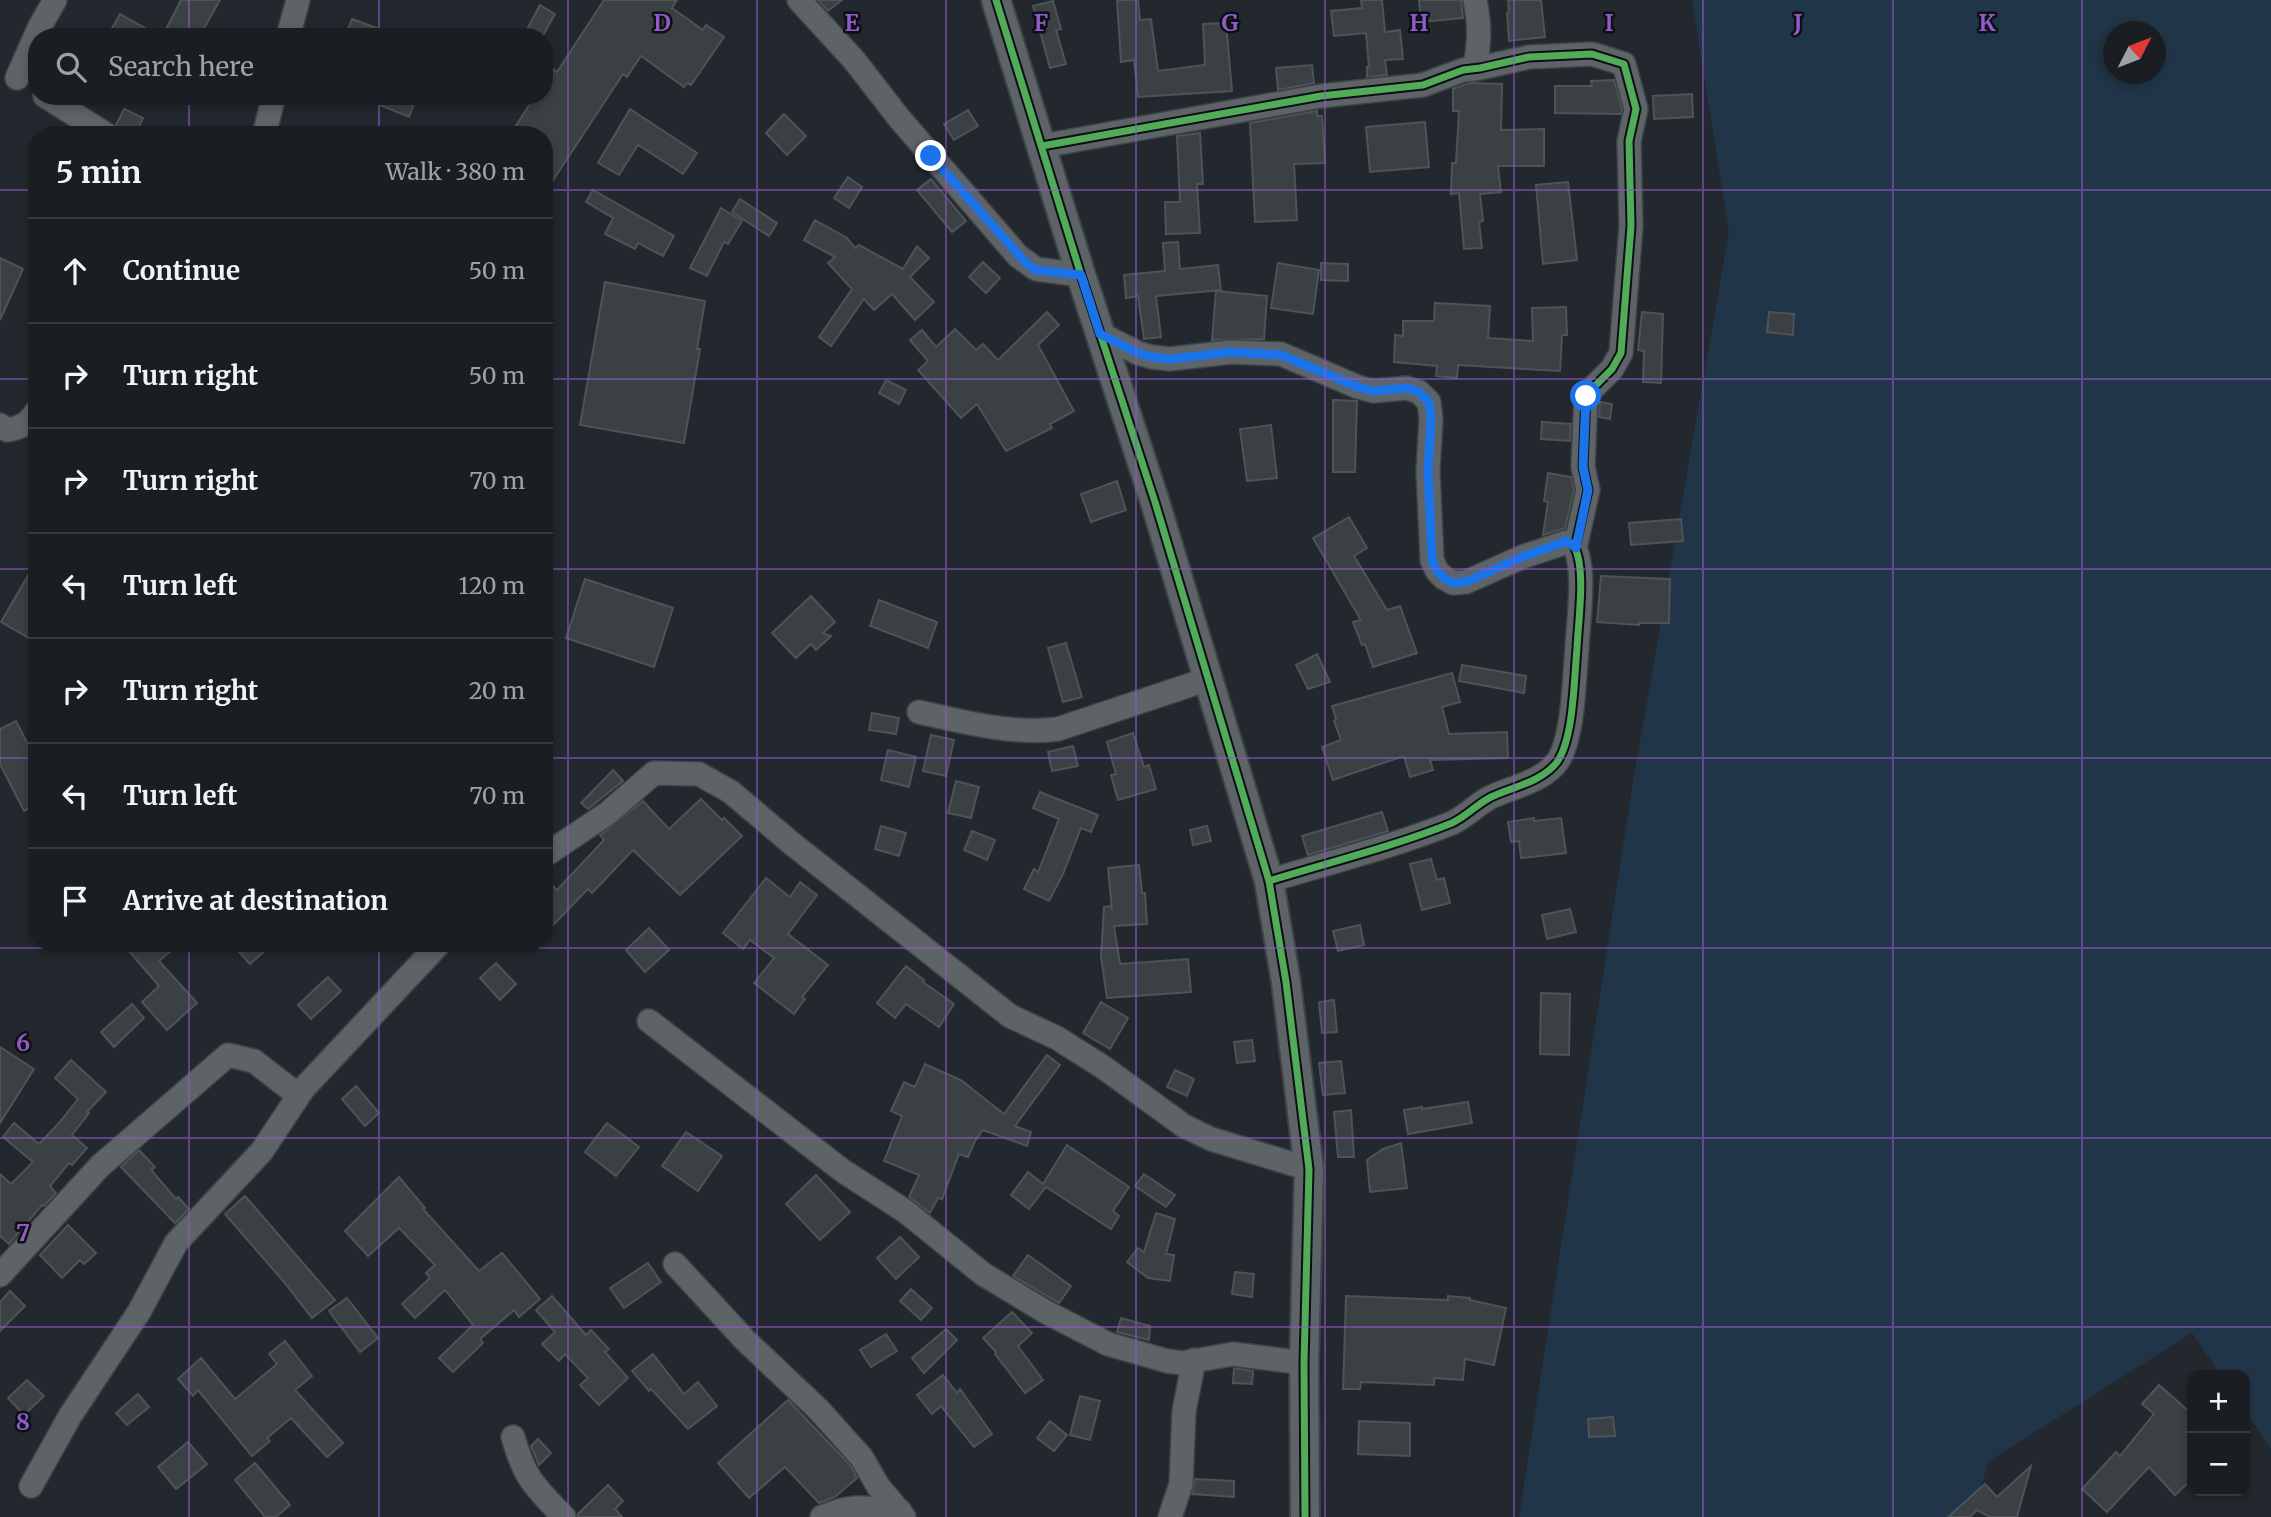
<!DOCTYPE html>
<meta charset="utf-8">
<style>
:root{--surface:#1a1e22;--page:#23272a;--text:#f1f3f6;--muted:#9fa2a5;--line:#383c40}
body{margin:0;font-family:Merriweather,serif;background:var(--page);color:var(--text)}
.controls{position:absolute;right:21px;bottom:21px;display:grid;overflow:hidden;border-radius:14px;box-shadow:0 4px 10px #0003}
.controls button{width:63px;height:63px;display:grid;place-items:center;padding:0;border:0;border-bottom:2px solid var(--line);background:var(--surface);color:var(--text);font:35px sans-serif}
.compass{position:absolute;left:2103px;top:21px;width:63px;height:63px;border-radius:50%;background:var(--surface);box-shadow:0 4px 10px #0003;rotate:48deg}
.stop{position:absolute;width:21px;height:21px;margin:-16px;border:5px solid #1a73e8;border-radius:50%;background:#fff}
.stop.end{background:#1a73e8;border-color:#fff;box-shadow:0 2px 7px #0008}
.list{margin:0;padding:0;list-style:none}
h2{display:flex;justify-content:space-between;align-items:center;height:91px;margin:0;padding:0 28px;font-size:30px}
h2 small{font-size:23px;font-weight:400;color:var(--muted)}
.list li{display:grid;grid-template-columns:46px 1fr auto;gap:21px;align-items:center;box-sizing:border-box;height:105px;padding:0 28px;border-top:2px solid var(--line)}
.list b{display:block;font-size:26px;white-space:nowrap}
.list em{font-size:23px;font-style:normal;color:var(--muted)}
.icon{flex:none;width:38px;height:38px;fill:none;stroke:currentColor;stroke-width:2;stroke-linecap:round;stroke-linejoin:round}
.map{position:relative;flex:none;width:2271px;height:1517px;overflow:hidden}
.search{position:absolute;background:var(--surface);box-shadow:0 4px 10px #0003;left:28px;top:28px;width:525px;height:77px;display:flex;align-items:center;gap:18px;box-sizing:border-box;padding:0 24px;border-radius:28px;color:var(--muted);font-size:26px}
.panel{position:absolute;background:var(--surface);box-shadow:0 4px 10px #0003;left:28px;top:126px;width:525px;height:826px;border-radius:28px}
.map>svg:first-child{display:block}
</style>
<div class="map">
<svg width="2271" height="1517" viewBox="0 0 2271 1517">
<rect width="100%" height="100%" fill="#22282d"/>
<path fill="#203547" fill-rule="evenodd" d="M1692,0H2271V1449L2245,1410V1375H2221L2192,1333L1989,1461L1972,1517H1519L1633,782L1729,232ZM2114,32H2156V74H2114Z"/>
<g fill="#3b4044" stroke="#4e5358" stroke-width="2">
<polygon points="181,0 220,0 199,37 162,37"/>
<polygon points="604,0 677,0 672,8 703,30 706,25 724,37 691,85 687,83 684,87 641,56 627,77 623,74 544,194 544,135 510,135 535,96 544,96 544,83 553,69 557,72"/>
<polygon points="818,0 842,0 828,11"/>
<polygon points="1117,0 1138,0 1140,20 1151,19 1158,71 1205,65 1203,24 1226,23 1232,91 1138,97 1134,60 1121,62"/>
<polygon points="1361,0 1382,0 1385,32 1400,30 1403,59 1385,60 1387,75 1367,77 1367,67 1369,67 1366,33 1334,36 1331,11 1362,8"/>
<polygon points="1419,0 1461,0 1463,18 1421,22"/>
<polygon points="1508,0 1541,0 1545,37 1509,41 1507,13 1509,12"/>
<polygon points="1053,1 1061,29 1056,30 1066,64 1050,68 1033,6"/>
<polygon points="540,5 555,14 542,37 523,37"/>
<polygon points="120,14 161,37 107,37"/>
<polygon points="352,19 396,35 396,37 345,37"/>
<polygon points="1312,65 1314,83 1278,90 1276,68"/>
<polygon points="1614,80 1622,109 1621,114 1555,113 1555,86 1592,86 1591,81"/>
<polygon points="1470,83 1502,84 1501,130 1544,129 1544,166 1498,166 1501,192 1480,194 1483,221 1479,222 1482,248 1464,249 1459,193 1451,194 1452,163 1456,163 1459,111 1453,111 1453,89"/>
<polygon points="1692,94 1693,117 1654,119 1653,96"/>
<polygon points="358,96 417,96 409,117"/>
<polygon points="124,109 143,118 135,135 121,135 116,125"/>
<polygon points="630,109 697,153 683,174 638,145 619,175 598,163"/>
<polygon points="968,110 978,126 954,140 944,124"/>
<polygon points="1317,111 1317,116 1322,116 1325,163 1294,164 1297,220 1255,222 1250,123"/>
<polygon points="784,114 806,136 787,155 766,133"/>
<polygon points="1425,122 1429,167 1370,172 1366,127"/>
<polygon points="1200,133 1203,184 1197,184 1200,233 1166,234 1165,202 1180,202 1177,136"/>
<polygon points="848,177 862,187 849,208 834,198"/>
<polygon points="931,179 966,221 952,232 917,190"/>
<polygon points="1568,182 1577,260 1543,264 1536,185"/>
<polygon points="593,190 674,236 663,256 638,243 635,249 605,234 613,218 586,202"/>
<polygon points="740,199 777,223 769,236 732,212"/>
<polygon points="721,208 742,221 728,244 724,242 707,276 690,268"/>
<polygon points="815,220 847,238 855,248 859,245 903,269 917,246 929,258 910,277 934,302 915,320 892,294 874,310 864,299 831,346 819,337 852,289 828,263 835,257 804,240"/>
<polygon points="1178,242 1180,269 1218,265 1221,290 1156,296 1161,337 1144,339 1138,296 1126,298 1124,275 1165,271 1163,243"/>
<polygon points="0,258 23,269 0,320"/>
<polygon points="983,262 1000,278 986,293 969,277"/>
<polygon points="1278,263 1319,270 1313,314 1271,308"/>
<polygon points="1321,263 1348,264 1348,281 1321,280"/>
<polygon points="605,282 705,301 697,349 700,349 684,443 580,425"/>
<polygon points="1216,291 1267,296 1264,339 1212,340"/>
<polygon points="1435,303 1490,306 1488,338 1533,341 1532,308 1566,307 1567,335 1562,335 1560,371 1458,365 1457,378 1436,376 1437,366 1394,362 1395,335 1403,336 1403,321 1434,321"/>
<polygon points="1047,312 1059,325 1038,345 1074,411 1050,424 1052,428 1006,451 977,404 961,418 918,370 928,361 910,340 922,330 936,347 955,329 976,350 983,344 998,360"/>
<polygon points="1642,312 1663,314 1661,383 1643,382 1644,351 1638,350"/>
<polygon points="1769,312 1794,314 1793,335 1767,332"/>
<polygon points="886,380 906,390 899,404 879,393"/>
<polygon points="1333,400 1357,401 1355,472 1333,472"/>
<polygon points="1600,402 1612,404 1610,419 1599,417"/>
<polygon points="1542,422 1571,424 1570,441 1541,439"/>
<polygon points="1271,425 1277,478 1247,481 1240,429"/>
<polygon points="1548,473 1571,477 1574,490 1565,528 1543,535 1548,502 1544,501"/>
<polygon points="1117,481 1126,510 1091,522 1081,494"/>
<polygon points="1349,517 1367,548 1354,556 1387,610 1400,606 1417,653 1373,667 1365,644 1362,645 1353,622 1361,620 1313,538"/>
<polygon points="1681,519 1683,541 1631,545 1629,523"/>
<polygon points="37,560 37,643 1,622"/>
<polygon points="1601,576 1670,579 1669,623 1639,623 1639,625 1597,622"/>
<polygon points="585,579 673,608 654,667 566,638"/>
<polygon points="811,596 835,622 823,633 831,636 816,650 811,644 796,658 772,633"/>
<polygon points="879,600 937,622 928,648 870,626"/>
<polygon points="1066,643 1082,697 1063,702 1048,648"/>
<polygon points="1317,654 1330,682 1308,689 1296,665"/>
<polygon points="1462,665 1526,676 1524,693 1459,681"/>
<polygon points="1452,673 1460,702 1442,707 1449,734 1507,732 1508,758 1430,760 1433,770 1410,777 1404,756 1333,780 1322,747 1341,740 1334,721 1336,719 1332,706"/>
<polygon points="872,713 899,718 896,734 869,730"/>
<polygon points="16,721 37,762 37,805 24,811 0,764 0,729"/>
<polygon points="1133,733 1144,767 1149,765 1156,789 1118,800 1111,775 1116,774 1107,742"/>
<polygon points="931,735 954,740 946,776 923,771"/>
<polygon points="1073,746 1078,766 1052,771 1048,752"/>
<polygon points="888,750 916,757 909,787 881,780"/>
<polygon points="613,770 623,781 588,809 581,803"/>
<polygon points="956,781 979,787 971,818 948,813"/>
<polygon points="1040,792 1098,815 1091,832 1081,828 1063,874 1049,901 1024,889 1034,869 1038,872 1059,819 1033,808"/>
<polygon points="701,799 722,820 724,818 742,836 680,895 633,850 592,893 588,889 552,926 544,918 544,878 557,890 604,840 600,835 643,801 669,829"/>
<polygon points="1382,812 1388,831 1308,855 1302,836"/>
<polygon points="1534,818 1534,821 1561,818 1566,853 1521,858 1519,841 1511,842 1508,822"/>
<polygon points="881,826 906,833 899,856 875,849"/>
<polygon points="1207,826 1211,841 1193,845 1190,830"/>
<polygon points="972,831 995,840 987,860 964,850"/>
<polygon points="1431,859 1437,880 1444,878 1450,903 1422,910 1410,864"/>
<polygon points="1139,865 1142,893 1145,893 1147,924 1114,926 1120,964 1188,959 1191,992 1107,998 1101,957 1104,907 1111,906 1112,910 1108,868"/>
<polygon points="766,878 790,897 800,882 817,895 788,934 828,965 802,997 805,999 794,1014 754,983 774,958 750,940 743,949 723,933"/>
<polygon points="1570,909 1576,932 1547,939 1542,915"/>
<polygon points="1360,925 1364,945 1338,951 1333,931"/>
<polygon points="649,928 669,950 645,972 626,950"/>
<polygon points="122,943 180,943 159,961 197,1003 167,1030 142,1002 159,986"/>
<polygon points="231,943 274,943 250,964"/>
<polygon points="496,963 516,984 500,1000 480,978"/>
<polygon points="906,966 924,980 923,982 954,1004 939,1027 906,1004 895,1018 877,1003"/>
<polygon points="328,977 341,991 311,1019 298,1005"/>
<polygon points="1541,993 1570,994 1569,1055 1540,1054"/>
<polygon points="1334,1000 1337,1032 1322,1033 1319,1002"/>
<polygon points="1101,1002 1128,1018 1110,1049 1083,1033"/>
<polygon points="132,1004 144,1018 114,1047 101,1032"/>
<polygon points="1252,1040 1255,1061 1237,1063 1234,1042"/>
<polygon points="0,1047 34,1069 0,1123"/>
<polygon points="1047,1055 1060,1065 1015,1126 1031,1132 1027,1146 983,1130 975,1141 968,1157 959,1154 942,1199 938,1198 930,1213 909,1197 919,1175 884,1161 902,1116 891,1111 904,1082 915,1087 925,1064 961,1080 1004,1114"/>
<polygon points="71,1060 106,1092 87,1112 89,1113 72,1135 87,1148 72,1165 69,1163 50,1186 56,1193 44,1206 42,1205 9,1244 0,1236 0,1174 11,1184 33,1162 3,1137 14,1123 39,1144 59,1123 78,1099 55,1078"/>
<polygon points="1341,1061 1345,1093 1323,1095 1319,1063"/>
<polygon points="1175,1070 1194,1079 1187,1096 1167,1087"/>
<polygon points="356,1086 379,1113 365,1126 342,1099"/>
<polygon points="1468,1102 1472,1123 1408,1134 1404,1110 1422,1107 1422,1109"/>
<polygon points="1351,1110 1354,1157 1338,1157 1334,1112"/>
<polygon points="607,1123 639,1147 616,1176 585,1152"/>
<polygon points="686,1132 722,1156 698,1191 662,1166"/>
<polygon points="1401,1143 1407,1188 1370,1192 1367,1160 1383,1149"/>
<polygon points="1067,1145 1129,1187 1113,1211 1119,1216 1111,1229 1046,1187 1029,1209 1011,1195 1028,1172 1043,1184"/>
<polygon points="139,1150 155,1167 151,1170 176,1199 178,1197 189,1209 175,1223 121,1167"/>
<polygon points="1144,1174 1175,1195 1166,1207 1135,1186"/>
<polygon points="816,1175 850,1212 820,1240 786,1204"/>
<polygon points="399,1177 425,1208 423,1209 479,1271 502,1253 540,1299 519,1317 514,1310 480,1339 483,1343 453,1372 439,1358 473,1325 445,1290 415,1318 402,1304 430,1278 426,1273 435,1265 399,1228 368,1256 345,1231"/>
<polygon points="245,1196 335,1300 312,1318 284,1282 225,1214"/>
<polygon points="1156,1213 1175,1219 1166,1254 1174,1255 1170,1281 1148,1278 1127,1262 1138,1248 1144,1252"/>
<polygon points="68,1225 96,1253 84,1264 80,1260 62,1278 40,1255"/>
<polygon points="900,1237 919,1257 896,1279 877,1258"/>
<polygon points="1028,1255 1071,1286 1059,1303 1013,1276"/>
<polygon points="648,1263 661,1282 624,1308 610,1288"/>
<polygon points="1235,1272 1254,1274 1252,1297 1232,1294"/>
<polygon points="911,1289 932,1308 921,1320 900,1301"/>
<polygon points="10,1291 25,1306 0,1331 0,1302"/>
<polygon points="552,1296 586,1335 591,1330 609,1349 605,1352 628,1378 599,1405 580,1385 588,1378 565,1354 559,1361 542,1344 555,1332 536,1310"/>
<polygon points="1346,1296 1448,1300 1448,1296 1470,1298 1470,1300 1506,1308 1494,1365 1465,1359 1463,1380 1434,1378 1434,1385 1361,1382 1360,1389 1343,1389"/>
<polygon points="347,1298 378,1338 360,1352 329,1311"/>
<polygon points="1012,1312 1032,1333 1018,1346 1043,1380 1025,1393 995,1354 996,1352 983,1338"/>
<polygon points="1121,1318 1150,1326 1149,1340 1117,1332"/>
<polygon points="946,1329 957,1340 924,1373 912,1358"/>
<polygon points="886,1334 897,1351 871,1367 860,1350"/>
<polygon points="285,1341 312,1376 295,1390 343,1443 327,1457 291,1418 267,1438 270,1441 252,1456 198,1390 193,1396 178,1379 201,1358 235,1399 277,1364 269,1354"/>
<polygon points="653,1354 684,1394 698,1382 717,1406 688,1429 651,1389 649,1391 632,1371"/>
<polygon points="1234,1368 1253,1371 1252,1384 1233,1383"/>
<polygon points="943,1375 957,1393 960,1389 992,1434 974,1447 941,1406 932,1414 917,1395"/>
<polygon points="27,1380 44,1396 24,1415 8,1398"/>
<polygon points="2159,1385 2192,1414 2192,1479 2175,1495 2149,1467 2107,1512 2082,1489 2116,1452 2120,1456 2154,1414 2142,1404"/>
<polygon points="138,1394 149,1407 127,1425 116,1413"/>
<polygon points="1080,1396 1100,1401 1090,1440 1070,1435"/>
<polygon points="788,1400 851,1466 857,1478 835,1497 819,1503 785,1467 749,1498 718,1463"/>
<polygon points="1613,1417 1615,1436 1589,1437 1588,1419"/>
<polygon points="1050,1421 1067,1435 1054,1451 1037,1438"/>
<polygon points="1359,1421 1410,1423 1410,1456 1358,1454"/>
<polygon points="538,1439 551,1453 539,1465 531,1446"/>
<polygon points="188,1442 207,1464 176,1489 158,1467"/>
<polygon points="255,1463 290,1505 276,1517 265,1517 235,1480"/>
<polygon points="2031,1466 2017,1517 1990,1517 1977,1510 1970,1517 1948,1517 1985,1484 1997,1497"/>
<polygon points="1195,1479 1234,1481 1234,1497 1192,1494"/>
<polygon points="608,1485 623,1501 615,1509 622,1517 578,1517 578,1514"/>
</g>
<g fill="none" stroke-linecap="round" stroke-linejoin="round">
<defs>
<g id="minor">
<polyline points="799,0 854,60 899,118 1018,256 1036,269 1081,275"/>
<polyline points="288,37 298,0"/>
<path d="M1474,69C1480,44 1480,25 1475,0"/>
<polyline points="17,78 40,26 55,0"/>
<polyline points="45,96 107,135"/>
<polyline points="264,135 274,96"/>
<path d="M1042,146L1321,96L1423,85L1463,70L1480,68L1529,57L1592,54L1624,64L1636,109L1629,141L1631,226L1621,353L1612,369L1586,395L1583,467L1588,490L1575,548C1586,571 1578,623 1577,648C1574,678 1574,738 1557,762C1542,782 1512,787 1491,797C1477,804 1467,816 1452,823C1392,847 1330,862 1269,881"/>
<polyline points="1100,334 1138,353 1152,357 1170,359 1231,352 1281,354 1358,387 1373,391 1407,388 1419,392 1429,402 1431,419 1428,471 1432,560 1437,571 1444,578 1453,583 1466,582 1522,557 1567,542 1575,548"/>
<path d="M0,425L7,430C21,428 29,423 37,411"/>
<path d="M919,712C964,722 1012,735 1058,729L1208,679"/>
<polyline points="544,856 608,813 654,773 699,774 731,792 790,842 1010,1016 1057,1038 1103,1067 1184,1126 1211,1139 1309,1169"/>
<polyline points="649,1021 843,1171 905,1211 983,1274 1046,1312 1108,1344 1167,1361 1182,1363 1233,1354 1304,1363"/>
<polyline points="675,1264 745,1340 819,1410 862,1458 878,1486 904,1517"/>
<polyline points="0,1275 100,1166 228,1055 254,1061 294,1092 303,1089 440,943"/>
<path d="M513,1437C525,1479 534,1486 564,1517"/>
<polyline points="31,1486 70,1416 139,1312 176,1243 262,1151 303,1089"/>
<path d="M822,1517C854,1503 867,1508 900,1511"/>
<polyline points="1170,1517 1181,1484 1184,1411 1194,1360"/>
</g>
<polyline id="tertiary" points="996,0 1081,275 1155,502 1269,881 1286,982 1309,1169 1304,1363 1305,1517"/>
</defs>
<use href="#minor" stroke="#3e4347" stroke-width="26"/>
<use href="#tertiary" stroke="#3e4347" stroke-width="32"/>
<use href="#minor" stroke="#5e6367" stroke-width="23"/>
<use href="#tertiary" stroke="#5e6367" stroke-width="28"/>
<defs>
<g id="cycleway">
<polyline points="996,0 1081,275 1155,502 1269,881 1286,982 1309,1169 1304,1363 1305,1517"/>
<path d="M1042,146L1321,96L1423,85L1463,70L1480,68L1529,57L1592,54L1624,64L1636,109L1629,141L1631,226L1621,353L1612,369L1586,395L1583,467L1588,490L1575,548C1586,571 1578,623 1577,648C1574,678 1574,738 1557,762C1542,782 1512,787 1491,797C1477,804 1467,816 1452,823C1392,847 1330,862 1269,881"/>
</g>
</defs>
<use href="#cycleway" stroke="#0b1014" stroke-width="11"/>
<use href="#cycleway" stroke="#51ab58" stroke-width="7"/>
</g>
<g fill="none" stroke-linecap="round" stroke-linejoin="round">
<polyline stroke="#1a73e8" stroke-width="9" points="931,156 1026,263 1036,270 1081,275 1100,334 1138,353 1152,357 1170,359 1231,352 1281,355 1358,387 1373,391 1407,388 1419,392 1429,402 1431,419 1428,471 1432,560 1437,571 1444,578 1453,583 1466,582 1522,557 1567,541 1576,548 1588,490 1583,467 1586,396"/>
</g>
<path fill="none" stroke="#945aca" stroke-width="2" stroke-opacity="0.55" d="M189,0V37M379,0V37M568,0V1517M757,0V1517M946,0V1517M1136,0V1517M1325,0V1517M1514,0V1517M1703,0V1517M1893,0V1517M2082,0V1517M189,96V135M379,96V135M0,190H37M544,190H2271M0,379H37M544,379H2271M0,569H37M544,569H2271M0,758H37M544,758H2271M189,943V1517M379,943V1517M0,948H2271M0,1138H2271M0,1327H2271"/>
<g font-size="23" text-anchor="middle" font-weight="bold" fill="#945aca" stroke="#0b1014" stroke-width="5" stroke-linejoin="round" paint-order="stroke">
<text x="662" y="31">D</text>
<text x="852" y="31">E</text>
<text x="1041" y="31">F</text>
<text x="1230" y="31">G</text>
<text x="1419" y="31">H</text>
<text x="1609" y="31">I</text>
<text x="1798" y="31">J</text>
<text x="1987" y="31">K</text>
<text x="23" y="1051">6</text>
<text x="23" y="1241">7</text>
<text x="23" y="1430">8</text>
</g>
</svg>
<div class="controls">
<button>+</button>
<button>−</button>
</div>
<svg class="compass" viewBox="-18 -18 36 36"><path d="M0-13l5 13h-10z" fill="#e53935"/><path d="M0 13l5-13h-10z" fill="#9fa2a5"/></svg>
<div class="stop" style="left:1586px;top:396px"></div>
<div class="stop end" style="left:931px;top:156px"></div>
<div class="search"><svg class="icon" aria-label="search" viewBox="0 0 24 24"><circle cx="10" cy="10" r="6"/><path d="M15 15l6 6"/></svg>Search here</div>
<section class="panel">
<h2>5 min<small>Walk · 380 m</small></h2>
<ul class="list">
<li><svg class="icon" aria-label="ahead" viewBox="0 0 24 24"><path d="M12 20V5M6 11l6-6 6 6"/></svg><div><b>Continue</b></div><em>50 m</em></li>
<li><svg class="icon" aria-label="right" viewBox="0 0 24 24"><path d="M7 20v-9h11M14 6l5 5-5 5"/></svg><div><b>Turn right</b></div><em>50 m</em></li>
<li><svg class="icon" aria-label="right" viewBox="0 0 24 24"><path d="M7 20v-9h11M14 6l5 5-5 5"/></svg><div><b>Turn right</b></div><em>70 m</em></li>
<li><svg class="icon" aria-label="left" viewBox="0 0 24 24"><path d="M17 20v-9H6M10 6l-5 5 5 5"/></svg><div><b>Turn left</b></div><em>120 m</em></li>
<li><svg class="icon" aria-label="right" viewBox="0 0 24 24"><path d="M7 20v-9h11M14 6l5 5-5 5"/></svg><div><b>Turn right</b></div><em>20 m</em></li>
<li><svg class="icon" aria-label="left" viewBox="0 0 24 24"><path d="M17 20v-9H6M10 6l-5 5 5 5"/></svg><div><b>Turn left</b></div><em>70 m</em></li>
<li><svg class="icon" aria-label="arrive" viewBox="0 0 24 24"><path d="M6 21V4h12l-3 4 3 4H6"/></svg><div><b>Arrive at destination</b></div></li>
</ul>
</section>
</div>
